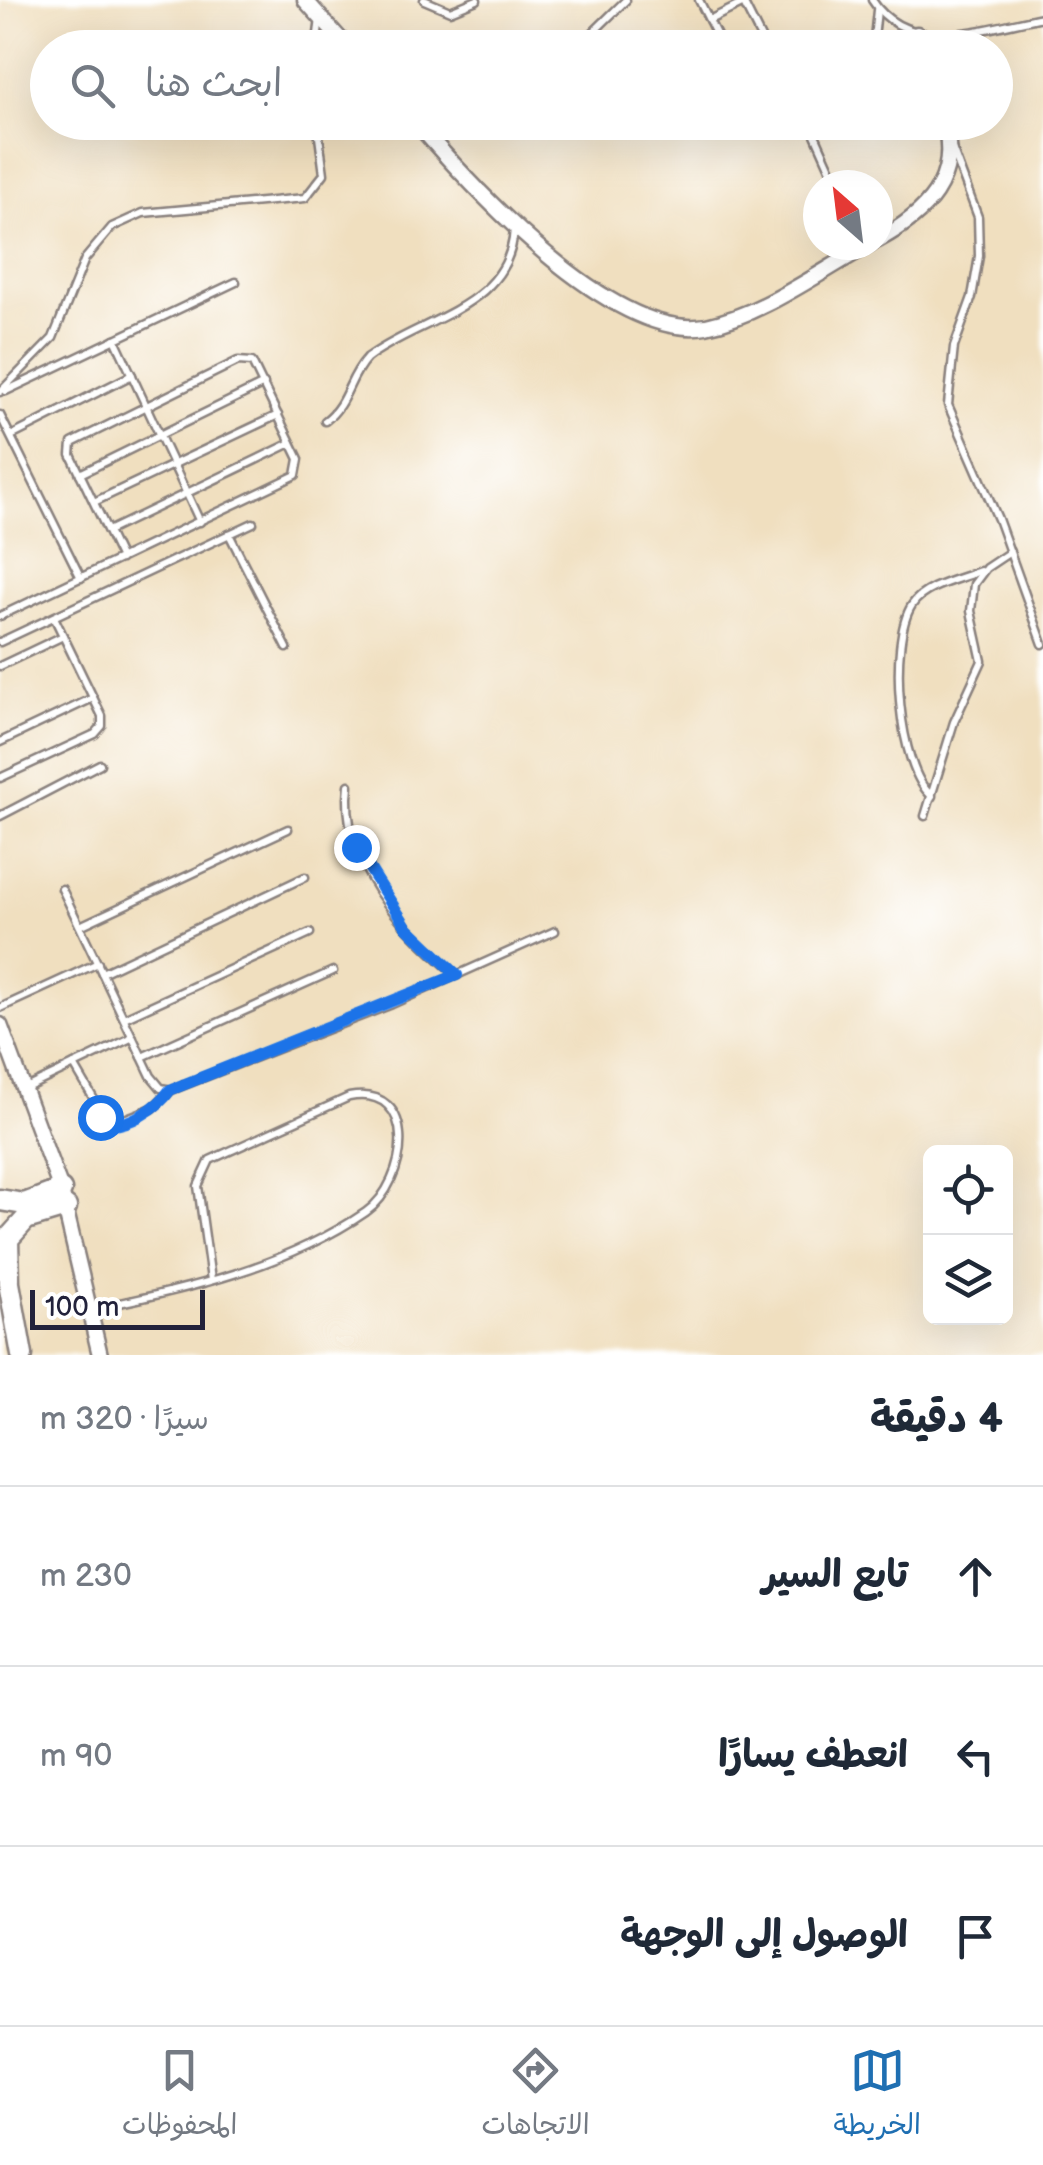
<!DOCTYPE html>
<html lang="ar">
<meta charset="utf-8">
<style>
:root{--surface:#fff;--page:#f6f6f7;--text:#1f2937;--muted:#747a83;--line:#e0e1e3;--accent:#1f6fb2}
body{margin:0;font-family:"Balsamiq Sans","Playpen Sans Arabic",sans-serif;background:var(--page);color:var(--text);direction:rtl}
.controls{position:absolute;right:30px;bottom:30px;display:grid;overflow:hidden;border-radius:15px;box-shadow:0 10px 40px #0002}
.controls button{width:90px;height:90px;display:grid;place-items:center;padding:0;border:0;border-bottom:2px solid var(--line);background:var(--surface);color:var(--text);font:50px sans-serif}
.compass{position:absolute;left:803px;top:170px;width:90px;height:90px;border-radius:50%;background:var(--surface);box-shadow:0 10px 40px #0002;rotate:332deg}
.scale{position:absolute;left:30px;bottom:25px;width:175px;box-sizing:border-box;padding-left:10px;border:5px solid #22223b;border-top:0;font-size:28px;line-height:35px;white-space:nowrap;color:#22223b;-webkit-text-stroke:8px #fff;paint-order:stroke}
.stop{position:absolute;width:30px;height:30px;margin:-22px;border:8px solid #1a73e8;border-radius:50%;background:#fff}
.stop.end{background:#1a73e8;border-color:#fff;box-shadow:0 2px 10px #0008}
.list{margin:0;padding:0;list-style:none}
h2{display:flex;justify-content:space-between;align-items:center;height:130px;margin:0;padding:0 40px;font-size:42px}
h2 small{font-size:32px;font-weight:400;color:var(--muted)}
.list li{display:grid;grid-template-columns:65px 1fr auto;gap:30px;align-items:center;box-sizing:border-box;height:180px;padding:0 40px;border-top:2px solid var(--line)}
.list b{display:block;font-size:38px;white-space:nowrap}
.list em{font-size:32px;font-style:normal;color:var(--muted)}
.icon{flex:none;width:55px;height:55px;fill:none;stroke:currentColor;stroke-width:2;stroke-linecap:round;stroke-linejoin:round}
.map{position:relative;flex:none;width:1043px;height:1355px;overflow:hidden;direction:ltr}
.search{position:absolute;background:var(--surface);box-shadow:0 10px 40px #0002;left:30px;right:30px;top:30px;height:110px;display:flex;align-items:center;gap:25px;box-sizing:border-box;padding:0 35px;border-radius:55px;color:var(--muted);font-size:38px}
.sheet{height:670px;background:var(--surface)}
nav{display:flex;justify-content:space-around;align-items:center;box-sizing:border-box;height:140px;border-top:2px solid var(--line);background:var(--surface);font-size:28px;color:var(--muted)}
nav a{display:grid;justify-items:center;gap:5px}
nav .on{color:var(--accent)}
.map>svg:first-child{display:block}
</style>
<div class="map">
<svg width="1043" height="1355" viewBox="0 0 1043 1355">
<rect width="100%" height="100%" fill="#fff"/>
<filter id="ink" filterUnits="userSpaceOnUse"><feTurbulence type="fractalNoise" baseFrequency=".01" numOctaves="2"/><feDisplacementMap in="SourceGraphic" scale="20" xChannelSelector="R" yChannelSelector="G"/><feConvolveMatrix kernelMatrix="1 2 1 2 8 2 1 2 1" color-interpolation-filters="sRGB"/></filter>
<filter id="wash" filterUnits="userSpaceOnUse"><feTurbulence type="fractalNoise" baseFrequency=".0048" numOctaves="4" result="noise"/><feDisplacementMap in="SourceGraphic" scale="40" xChannelSelector="R" yChannelSelector="G"/><feGaussianBlur stdDeviation="2.25" result="paint"/><feColorMatrix in="noise" values="0 0 0 0 0 0 0 0 0 0 0 0 0 0 0 0 0 1.4 0 .05"/><feComposite in="paint" operator="in"/></filter>
<g filter="url(#wash)">
<rect width="100%" height="100%" fill="#f0dfbf"/>
</g>
<g filter="url(#ink)">
<g fill="none" stroke-linecap="round" stroke-linejoin="round">
<defs>
<g id="lane">
<polyline points="424,0 450,11 477,0"/>
<polyline points="699,0 717,36"/>
<polyline points="742,0 761,38"/>
<path d="M872,0C909,58 987,27 1043,17"/>
<polyline points="709,20 744,3"/>
<polyline points="316,48 320,19"/>
<polyline points="577,48 626,0"/>
<polyline points="873,48 877,10"/>
<polyline points="818,122 813,130 834,177"/>
<polyline points="420,124 464,122"/>
<polyline points="721,126 727,122"/>
<polyline points="952,148 978,217 979,256 972,297 954,347 948,405 998,519 1043,644"/>
<polyline points="115,339 200,522"/>
<polyline points="6,391 236,282"/>
<polyline points="0,392 53,338 85,259 112,227 143,213 305,198 324,174 317,122"/>
<polyline points="0,415 81,578"/>
<path d="M325,421C348,404 348,378 367,358C420,318 511,308 514,228"/>
<polyline points="13,435 132,375"/>
<polyline points="80,474 264,384"/>
<polyline points="94,502 278,415"/>
<polyline points="108,531 291,443"/>
<polyline points="229,534 287,648"/>
<polyline points="0,616 296,475 299,459 252,362 238,361 72,443 71,455 121,559"/>
<polyline points="0,642 253,523"/>
<polyline points="0,666 63,636"/>
<polyline points="0,742 93,698"/>
<polyline points="0,778 95,734 102,726 102,716 54,617"/>
<path d="M349,785C339,861 403,931 457,975"/>
<path d="M932,796C898,769 888,642 912,605C924,586 960,579 980,571"/>
<polyline points="0,816 100,764"/>
<polyline points="925,816 954,722 982,661 971,611 974,584 986,568 1010,552"/>
<polyline points="62,889 151,1076 161,1088 171,1090 392,1004 555,931"/>
<polyline points="80,926 288,829"/>
<polyline points="102,973 305,877"/>
<polyline points="0,1008 98,963"/>
<polyline points="124,1018 310,933"/>
<polyline points="142,1057 333,971"/>
<polyline points="74,1065 109,1125 153,1108 170,1091"/>
<polyline points="26,1088 133,1037"/>
<path d="M91,1309C185,1290 286,1267 366,1212C409,1182 420,1084 349,1097L210,1160L198,1186L211,1280"/>
</g>
<g id="street">
<polyline points="305,0 348,48"/>
<polyline points="917,34 921,48"/>
<path d="M416,122C472,187 612,342 706,326C762,315 819,272 869,245"/>
<path d="M878,240C926,214 961,180 944,122"/>
<polyline points="0,1025 61,1190 100,1355"/>
</g>
<g id="secondary">
<polyline points="0,1200 24,1204 61,1190"/>
<polyline points="22,1355 9,1283 8,1239 26,1219 66,1207"/>
</g>
</defs>
<use href="#lane" stroke="#89807d" stroke-width="11"/>
<use href="#street" stroke="#89807d" stroke-width="19"/>
<use href="#secondary" stroke="#89807d" stroke-width="25"/>
<use href="#lane" stroke="#fff" stroke-width="6"/>
<use href="#street" stroke="#fff" stroke-width="14"/>
<use href="#secondary" stroke="#fff" stroke-width="20"/>
</g>
</g>
<g fill="none" stroke-linecap="round" stroke-linejoin="round" filter="url(#ink)">
<path stroke="#1a73e8" stroke-width="12" d="M100,1117L105,1124C126,1129 159,1107 170,1090L457,975L406,926L356,847"/>
</g>
</svg>
<div class="controls">
<button><svg class="icon" aria-label="locate" viewBox="0 0 24 24"><circle cx="12" cy="12" r="6"/><path d="M12 2v4M12 18v4M2 12h4M18 12h4"/></svg></button>
<button><svg class="icon" aria-label="layers" viewBox="0 0 24 24"><path d="M12 4l9 5-9 5-9-5zM3 14l9 5 9-5"/></svg></button>
</div>
<svg class="compass" viewBox="-18 -18 36 36"><path d="M0-13l5 13h-10z" fill="#e53935"/><path d="M0 13l5-13h-10z" fill="#747a83"/></svg>
<div class="scale">100 m</div>
<div class="stop" style="left:100px;top:1117px"></div>
<div class="stop end" style="left:356px;top:847px"></div>
<div class="search"><svg class="icon" aria-label="search" viewBox="0 0 24 24"><circle cx="10" cy="10" r="6"/><path d="M15 15l6 6"/></svg>ابحث هنا</div>
</div>
<section class="sheet">
<h2>4 دقيقة<small>سيرًا · 320 m</small></h2>
<ul class="list">
<li><svg class="icon" aria-label="ahead" viewBox="0 0 24 24"><path d="M12 20V5M6 11l6-6 6 6"/></svg><div><b>تابع السير</b></div><em>230 m</em></li>
<li><svg class="icon" aria-label="left" viewBox="0 0 24 24"><path d="M17 20v-9H6M10 6l-5 5 5 5"/></svg><div><b>انعطف يسارًا</b></div><em>90 m</em></li>
<li><svg class="icon" aria-label="arrive" viewBox="0 0 24 24"><path d="M6 21V4h12l-3 4 3 4H6"/></svg><div><b>الوصول إلى الوجهة</b></div></li>
</ul>
</section>
<nav>
<a class="on"><svg class="icon" aria-label="map" viewBox="0 0 24 24"><path d="M3 6l6-2 6 2 6-2v14l-6 2-6-2-6 2zM9 4v14M15 6v14"/></svg>الخريطة</a>
<a><svg class="icon" aria-label="directions" viewBox="0 0 24 24"><path d="M12 3l9 9-9 9-9-9zM9 14v-3h6M13 9l2 2-2 2"/></svg>الاتجاهات</a>
<a><svg class="icon" aria-label="saved" viewBox="0 0 24 24"><path d="M7 4h10v16l-5-4-5 4z"/></svg>المحفوظات</a>
</nav>
